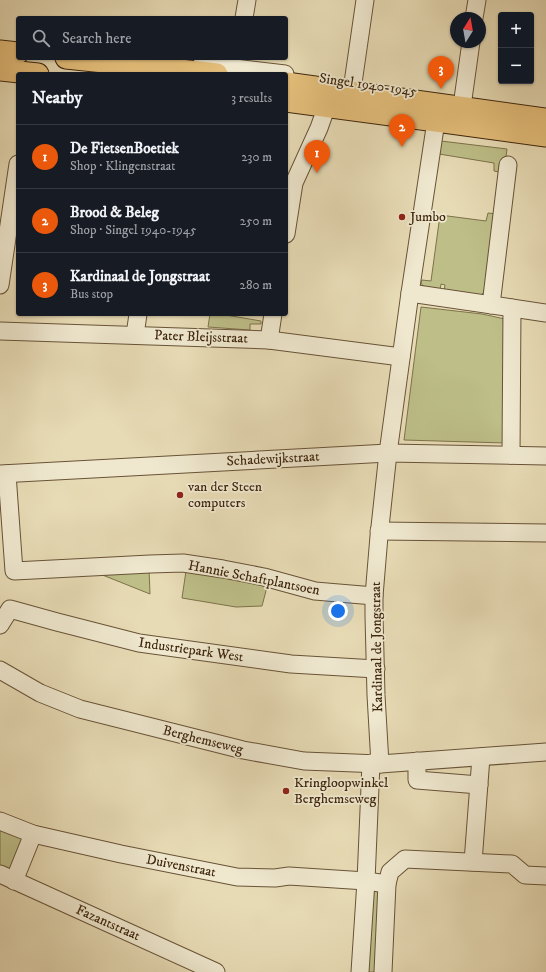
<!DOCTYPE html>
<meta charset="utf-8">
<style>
:root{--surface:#171b24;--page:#242831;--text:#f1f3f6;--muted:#9ea1a6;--line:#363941;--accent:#ea580c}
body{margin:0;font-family:"IM FELL DW Pica",serif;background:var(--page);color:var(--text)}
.controls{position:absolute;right:12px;top:12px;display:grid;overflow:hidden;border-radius:4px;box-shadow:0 1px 3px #0004}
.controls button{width:36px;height:36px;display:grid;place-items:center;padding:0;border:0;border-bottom:1px solid var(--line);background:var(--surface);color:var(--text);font:20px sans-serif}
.compass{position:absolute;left:450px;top:12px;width:36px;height:36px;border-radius:50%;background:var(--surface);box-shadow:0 1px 3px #0004;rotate:11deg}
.you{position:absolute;left:338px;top:611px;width:14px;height:14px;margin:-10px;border:3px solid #fff;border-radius:50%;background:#1a73e8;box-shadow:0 0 0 6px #1a73e833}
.badge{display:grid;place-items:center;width:26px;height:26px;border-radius:50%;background:var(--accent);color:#fff;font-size:13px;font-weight:700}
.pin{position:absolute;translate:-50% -33px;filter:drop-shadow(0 1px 2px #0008)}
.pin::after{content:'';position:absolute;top:21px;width:14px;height:12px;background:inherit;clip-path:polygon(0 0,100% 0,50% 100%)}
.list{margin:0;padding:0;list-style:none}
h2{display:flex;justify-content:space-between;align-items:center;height:52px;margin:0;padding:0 16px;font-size:17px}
h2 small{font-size:13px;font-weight:400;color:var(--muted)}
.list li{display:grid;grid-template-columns:26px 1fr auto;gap:12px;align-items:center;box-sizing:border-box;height:64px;padding:0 16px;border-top:1px solid var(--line)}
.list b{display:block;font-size:15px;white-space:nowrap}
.list p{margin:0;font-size:13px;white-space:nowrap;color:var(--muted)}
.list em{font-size:13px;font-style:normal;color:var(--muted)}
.icon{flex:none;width:22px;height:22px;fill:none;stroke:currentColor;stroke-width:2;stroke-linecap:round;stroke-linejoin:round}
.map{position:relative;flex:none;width:546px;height:972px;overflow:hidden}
.search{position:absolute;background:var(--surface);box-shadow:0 1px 3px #0004;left:16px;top:16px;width:272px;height:44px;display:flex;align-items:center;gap:10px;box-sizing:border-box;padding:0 14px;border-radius:4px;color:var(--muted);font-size:15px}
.panel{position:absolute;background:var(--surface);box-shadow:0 1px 3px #0004;left:16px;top:72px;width:272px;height:244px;border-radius:4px}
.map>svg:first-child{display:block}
</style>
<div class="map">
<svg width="546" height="972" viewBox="0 0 546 972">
<rect width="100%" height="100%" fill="#e7dbb5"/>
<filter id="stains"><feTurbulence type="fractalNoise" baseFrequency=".005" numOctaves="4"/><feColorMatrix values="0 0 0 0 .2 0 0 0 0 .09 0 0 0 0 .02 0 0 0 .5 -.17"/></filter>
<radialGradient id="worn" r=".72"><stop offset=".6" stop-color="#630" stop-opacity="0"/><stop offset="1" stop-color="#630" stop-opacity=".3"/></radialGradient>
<g fill="#bdbe88" stroke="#7e724a">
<polygon points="441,141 507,149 504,173 494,171 494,163 439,154"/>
<polygon points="488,213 497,214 484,292 481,295 444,291 445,285 441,284 440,290 423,286 421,283 422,280 431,281 440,215 486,221"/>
<polygon points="421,307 482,314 505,319 505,443 404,440"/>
<polygon points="210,314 220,314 261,321 261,324 250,324 250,330 208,327"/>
<polygon points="149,569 150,594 95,572"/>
<polygon points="186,571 233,577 267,587 262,606 236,607 182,598"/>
<polygon points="0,828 25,839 12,873 0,867"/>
<polygon points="370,890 381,890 378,972 368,972"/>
</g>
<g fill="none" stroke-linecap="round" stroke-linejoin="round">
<defs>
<g id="minor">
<polyline points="244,18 247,0"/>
<polyline points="474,18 477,0"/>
<polyline points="202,64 285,74"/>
<polyline points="353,83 365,0"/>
<polyline points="463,99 471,42"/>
<polyline points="286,234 294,183 319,128 324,114"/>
<polyline points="0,285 18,164"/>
<polyline points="410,293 546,313"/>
<polyline points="491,305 508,165"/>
<polyline points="0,331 269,340 401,357"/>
<polyline points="135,335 138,314"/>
<polyline points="269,340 273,314"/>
<polyline points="511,455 512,308"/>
<polyline points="0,474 388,453 546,456"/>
<polyline points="7,474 14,571 150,564 183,563 223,569 264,577 315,591 374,596"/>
<polyline points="379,531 546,533"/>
<polyline points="0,625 10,609 57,622 139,643 291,664 376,669"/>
<polyline points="0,670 40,693 80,709 243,750 304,761 380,764 546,752"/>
<polyline points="417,761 417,780 479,785"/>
<polyline points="380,764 376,695 374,616 374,596 379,536 388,453 410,293 438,108"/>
<polyline points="0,821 33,834 121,854 237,877 275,878 289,876 366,881 387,884"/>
<polyline points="473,862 481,757"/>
<polyline points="0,874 216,972"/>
<polyline points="14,881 33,834"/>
<polyline points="360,972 366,881 371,763"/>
<polyline points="383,972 387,884 390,872 405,859 512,864 525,875 546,876"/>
</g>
<g id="major">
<polyline points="0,51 18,53"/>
<polyline points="66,58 217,74"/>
<polyline points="0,70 38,74"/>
<polyline points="286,83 546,119"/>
<polyline points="286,101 436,121 546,136"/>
</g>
</defs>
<use href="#minor" stroke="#685337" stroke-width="19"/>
<use href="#major" stroke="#3e260d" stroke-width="23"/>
<use href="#minor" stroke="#efe8cf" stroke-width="17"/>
<use href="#major" stroke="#e4be7a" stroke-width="21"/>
</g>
<g fill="#8f2418" stroke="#efe8cf" stroke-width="1.5">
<circle cx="402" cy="217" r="4"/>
<circle cx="180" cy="495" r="4"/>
<circle cx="286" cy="791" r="4"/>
</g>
<g text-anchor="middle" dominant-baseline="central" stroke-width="3.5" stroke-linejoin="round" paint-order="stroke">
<g font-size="14" fill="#3e260d" stroke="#efe8cf">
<text transform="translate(368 85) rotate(8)">Singel 1940-1945</text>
<text transform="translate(201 337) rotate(2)">Pater Bleijsstraat</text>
<text transform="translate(273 459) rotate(-3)">Schadewijkstraat</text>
<text transform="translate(254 578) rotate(11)">Hannie Schaftplantsoen</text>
<text transform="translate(377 647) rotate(-91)">Kardinaal de Jongstraat</text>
<text transform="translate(191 650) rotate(8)">Industriepark West</text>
<text transform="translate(203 740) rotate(14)">Berghemseweg</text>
<text transform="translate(181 866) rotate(11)">Duivenstraat</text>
<text transform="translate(108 923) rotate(24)">Fazantstraat</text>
</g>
<g font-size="14" fill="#3e260d" stroke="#efe8cf" text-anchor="start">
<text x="410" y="217">Jumbo</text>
<text x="188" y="487">van der Steen<tspan x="188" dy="16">computers</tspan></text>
<text x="294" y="783">Kringloopwinkel<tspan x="294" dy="16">Berghemseweg</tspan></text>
</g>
</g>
<rect width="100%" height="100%" filter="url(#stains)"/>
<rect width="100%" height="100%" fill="url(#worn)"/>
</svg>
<div class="controls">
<button>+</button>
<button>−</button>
</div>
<svg class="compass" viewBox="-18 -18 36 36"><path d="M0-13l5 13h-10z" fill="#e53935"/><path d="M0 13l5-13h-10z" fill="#9ea1a6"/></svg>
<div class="you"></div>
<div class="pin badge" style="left:317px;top:173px">1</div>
<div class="pin badge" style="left:402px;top:147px">2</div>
<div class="pin badge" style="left:441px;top:89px">3</div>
<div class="search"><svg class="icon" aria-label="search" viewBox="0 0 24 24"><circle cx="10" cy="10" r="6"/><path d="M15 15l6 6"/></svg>Search here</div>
<section class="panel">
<h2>Nearby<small>3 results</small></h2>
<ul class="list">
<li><span class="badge">1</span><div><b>De FietsenBoetiek</b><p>Shop · Klingenstraat</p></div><em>230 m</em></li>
<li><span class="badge">2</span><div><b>Brood &amp; Beleg</b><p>Shop · Singel 1940-1945</p></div><em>250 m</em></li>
<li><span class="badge">3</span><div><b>Kardinaal de Jongstraat</b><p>Bus stop</p></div><em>280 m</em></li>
</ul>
</section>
</div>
